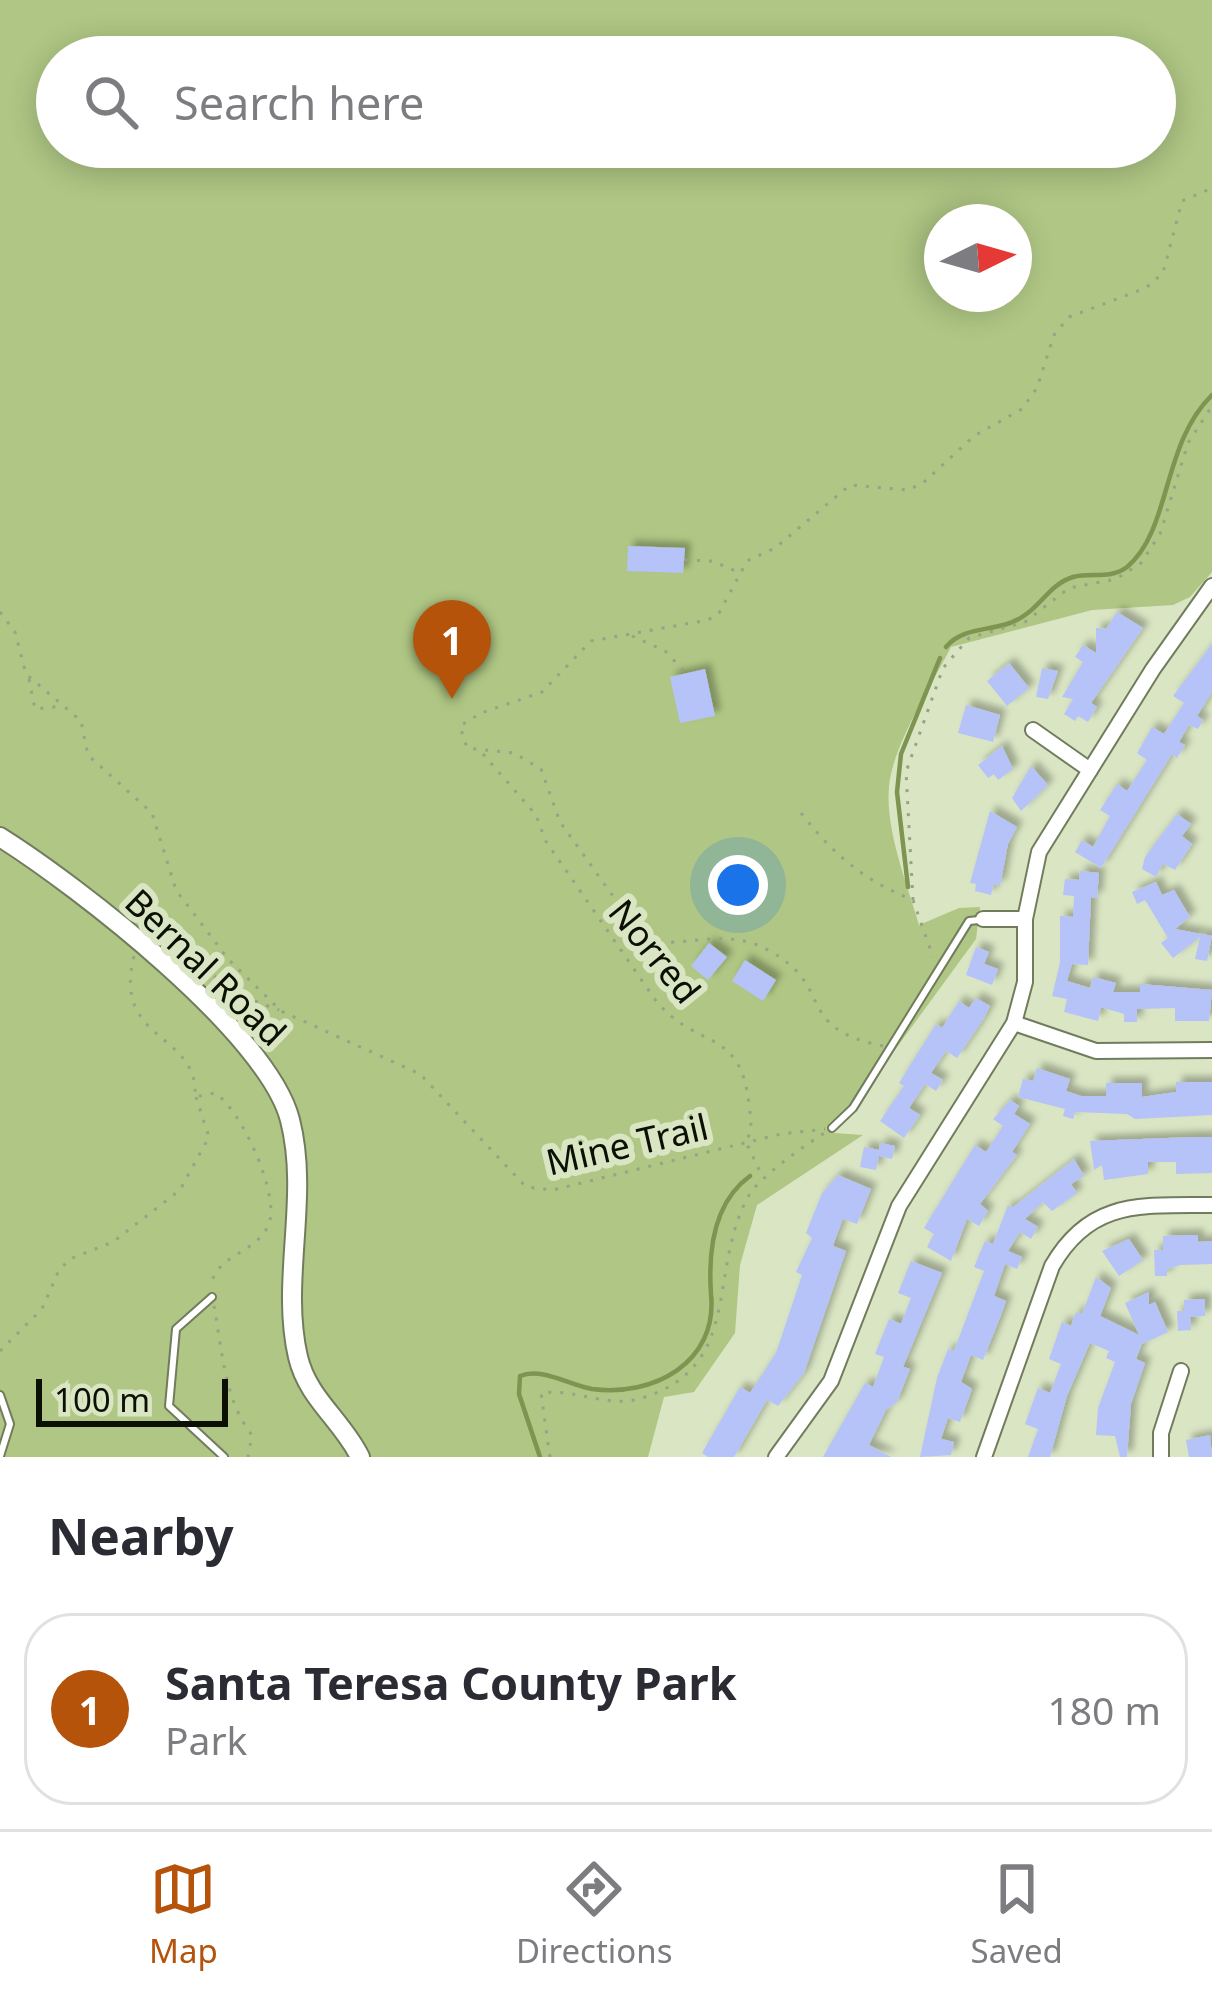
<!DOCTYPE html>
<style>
:root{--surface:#fff;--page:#f7f7f7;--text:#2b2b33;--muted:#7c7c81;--line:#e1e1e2;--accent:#b45309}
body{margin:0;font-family:"Noto Sans",sans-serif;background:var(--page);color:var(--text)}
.compass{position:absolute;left:924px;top:204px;width:108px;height:108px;border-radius:50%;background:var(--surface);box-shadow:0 6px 30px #0003;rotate:85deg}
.scale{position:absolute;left:36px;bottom:30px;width:192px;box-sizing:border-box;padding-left:12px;border:6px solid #0b0f04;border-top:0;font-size:33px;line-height:42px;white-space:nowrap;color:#0b0f04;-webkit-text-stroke:9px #d9e5c3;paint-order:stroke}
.you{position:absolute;left:738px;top:885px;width:42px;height:42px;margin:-30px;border:9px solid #fff;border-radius:50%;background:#1a73e8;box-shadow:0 0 0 18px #1a73e833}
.badge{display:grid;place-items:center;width:78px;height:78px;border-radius:50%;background:var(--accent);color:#fff;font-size:39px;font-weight:700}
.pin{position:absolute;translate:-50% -99px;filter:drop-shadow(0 3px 6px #0008)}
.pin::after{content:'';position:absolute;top:63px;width:42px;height:36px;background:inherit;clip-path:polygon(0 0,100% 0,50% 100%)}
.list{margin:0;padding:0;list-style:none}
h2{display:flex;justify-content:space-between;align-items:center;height:156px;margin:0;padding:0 48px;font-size:51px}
h2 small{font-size:39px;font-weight:400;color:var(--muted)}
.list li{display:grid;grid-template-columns:78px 1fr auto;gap:36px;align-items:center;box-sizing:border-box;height:192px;margin:0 24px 24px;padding:0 24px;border:3px solid var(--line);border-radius:48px}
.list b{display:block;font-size:45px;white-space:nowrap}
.list p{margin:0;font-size:39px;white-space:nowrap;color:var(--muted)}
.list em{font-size:39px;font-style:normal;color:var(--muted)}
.icon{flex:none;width:66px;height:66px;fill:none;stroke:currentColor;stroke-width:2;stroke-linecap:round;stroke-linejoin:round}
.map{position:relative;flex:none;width:1212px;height:1457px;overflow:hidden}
.search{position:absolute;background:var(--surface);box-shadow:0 6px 30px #0003;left:36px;right:36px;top:36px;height:132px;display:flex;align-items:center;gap:30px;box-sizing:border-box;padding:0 42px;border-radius:66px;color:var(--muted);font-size:45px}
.sheet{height:372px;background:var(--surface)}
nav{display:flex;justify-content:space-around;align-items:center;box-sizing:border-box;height:168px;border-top:3px solid var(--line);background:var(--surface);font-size:33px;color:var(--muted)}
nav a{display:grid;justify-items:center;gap:6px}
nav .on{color:var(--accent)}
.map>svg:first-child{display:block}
</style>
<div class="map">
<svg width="1212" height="1457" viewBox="0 0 1212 1457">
<defs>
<filter id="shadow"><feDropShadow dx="6" dy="-6" stdDeviation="3" flood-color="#0004"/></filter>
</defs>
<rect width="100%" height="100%" fill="#d9e5c3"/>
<path fill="#afc684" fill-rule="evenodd" d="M0,0H1212V572L1190,597L1173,605L1092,610L951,647C932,684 893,745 889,786C885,830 907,883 919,925L959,908L980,907L976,939L834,1133L863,1135L757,1205L740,1265L735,1333L694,1392L664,1397L648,1457H0ZM57,57H1155V147H57ZM942,222H1014V294H942Z"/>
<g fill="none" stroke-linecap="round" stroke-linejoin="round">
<g stroke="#7e9451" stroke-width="4.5">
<path d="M946,647C965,624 998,633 1022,617C1041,606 1050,584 1073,577C1091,572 1110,580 1127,567C1171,531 1162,443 1212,395"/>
<polyline points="908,887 897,792 901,754 940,658"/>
<path d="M540,1457L519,1394L520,1376C542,1367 569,1385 592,1389C653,1397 718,1363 711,1294C708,1251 714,1202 750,1176"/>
</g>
</g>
<g fill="#b5c3f8" filter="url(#shadow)">
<polygon points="628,546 685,548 683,573 627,571"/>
<polygon points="1117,612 1143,628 1091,703 1097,707 1088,722 1078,716 1075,721 1064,714 1073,699 1062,697 1083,662 1075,657 1083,645 1096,653 1096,628 1106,629"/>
<polygon points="1212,644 1212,692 1197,716 1203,720 1198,729 1189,725 1179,742 1185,745 1177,758 1172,754 1101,868 1075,852 1082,840 1093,847 1110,816 1100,810 1117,784 1127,791 1147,760 1137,753 1146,738 1152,727 1164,734 1184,703 1173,696"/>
<polygon points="1009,663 1029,688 1007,706 987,681"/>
<polygon points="1042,668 1058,671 1048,699 1036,697"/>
<polygon points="705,669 715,716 680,723 670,677"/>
<polygon points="966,705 1000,715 993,742 958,733"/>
<polygon points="1002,746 1013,769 998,780 994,774 988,778 978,765"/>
<polygon points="1031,766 1048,785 1021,811 1012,798"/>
<polygon points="990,811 1017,827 1008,844 1000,886 994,884 991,895 975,891 976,884 970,883"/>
<polygon points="1177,814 1191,824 1182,836 1192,844 1175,870 1163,864 1156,877 1142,869 1145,857"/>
<polygon points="1080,871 1099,873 1097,898 1091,897 1088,965 1072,964 1067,981 1090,988 1093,977 1116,983 1113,992 1140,992 1140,984 1212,990 1209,1021 1175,1021 1175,1008 1137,1009 1137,1022 1124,1022 1124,1014 1101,1007 1098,1021 1064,1012 1067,999 1052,996 1060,963 1060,916 1073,917 1074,896 1063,895 1065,879 1079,880"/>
<polygon points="1156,882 1162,895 1174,890 1190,917 1175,929 1212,936 1207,961 1195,959 1200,937 1173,958 1161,943 1168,938 1145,900 1137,904 1132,892"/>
<polygon points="709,943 727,957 708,980 691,966"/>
<polygon points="976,947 989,952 984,964 998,969 992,985 966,975"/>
<polygon points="745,960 776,980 763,1001 732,981"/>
<polygon points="976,998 990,1006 984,1018 957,1058 946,1051 931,1073 943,1080 936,1091 925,1084 909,1108 920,1115 904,1138 880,1121 904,1086 899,1083 936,1024 942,1028 959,1001 969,1008"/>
<polygon points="1037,1068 1070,1079 1066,1091 1081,1096 1106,1096 1106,1083 1142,1083 1142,1097 1176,1092 1176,1082 1212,1082 1212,1115 1135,1119 1127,1114 1075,1112 1073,1119 1063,1116 1065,1109 1018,1097 1023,1079 1033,1081"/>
<polygon points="1010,1100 1019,1106 1014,1114 1030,1124 1012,1152 1017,1155 980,1204 988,1211 979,1226 967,1219 951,1261 927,1247 934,1234 924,1228 975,1145 986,1152 1003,1126 993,1119"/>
<polygon points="1194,1137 1212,1137 1212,1173 1176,1174 1176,1162 1148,1162 1148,1174 1104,1180 1102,1165 1094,1170 1090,1141"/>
<polygon points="880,1143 895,1146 892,1159 879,1156 876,1170 860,1167 864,1147 879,1150"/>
<polygon points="1074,1159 1084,1176 1071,1184 1077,1193 1052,1211 1043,1202 1025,1219 1038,1227 1031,1239 1020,1232 1008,1251 1022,1257 1017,1269 1005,1264 994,1296 1006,1301 1001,1315 983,1360 971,1355 961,1382 972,1389 960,1422 948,1418 941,1439 954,1442 951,1455 920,1457 937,1378 948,1349 954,1351 984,1271 974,1267 985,1241 993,1244 1008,1205 1012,1208"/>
<polygon points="838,1175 871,1189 857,1224 843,1219 836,1237 833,1246 846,1251 804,1373 778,1406 767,1400 734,1457 708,1457 702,1453 740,1387 750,1393 776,1353 802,1275 796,1272 812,1238 806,1233 822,1193"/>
<polygon points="1198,1235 1198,1242 1212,1241 1212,1264 1180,1265 1167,1269 1167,1276 1155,1276 1154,1250 1163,1250 1163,1236"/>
<polygon points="1129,1239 1143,1260 1119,1276 1102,1251"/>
<polygon points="911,1261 942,1273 903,1367 910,1369 897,1402 886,1410 869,1445 891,1457 823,1457 865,1383 873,1387 884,1357 875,1354 889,1319 901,1324 911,1298 898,1293"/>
<polygon points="1096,1277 1111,1288 1100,1316 1139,1335 1125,1303 1149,1292 1149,1305 1155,1302 1168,1332 1142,1344 1136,1359 1145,1363 1131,1404 1127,1457 1120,1457 1115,1436 1096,1435 1098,1408 1115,1362 1106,1358 1109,1351 1090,1343 1067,1396 1050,1457 1028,1457 1038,1429 1025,1424 1038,1388 1050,1393 1061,1364 1049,1359 1062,1322 1071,1326 1076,1312 1082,1314"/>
<polygon points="1205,1299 1205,1316 1190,1317 1191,1330 1178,1331 1177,1311 1184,1311 1184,1300"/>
<polygon points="1210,1435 1212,1457 1189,1457 1186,1440"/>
</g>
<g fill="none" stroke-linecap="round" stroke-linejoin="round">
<defs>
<g id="lane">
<polyline points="832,1128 853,1108 969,921 979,920"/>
<polyline points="212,1297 176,1329 169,1406 224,1457"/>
<polyline points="0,1395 10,1424 0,1456"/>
</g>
<g id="street">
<polyline points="1033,730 1090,770"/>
<polyline points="983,919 1025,919"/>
<polyline points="1014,1023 1096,1051 1212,1050"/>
<polyline points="776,1457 831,1381 899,1206 1014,1023 1025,982 1025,919 1039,852 1153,669 1212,586"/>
<path d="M984,1457L1052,1266C1091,1198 1143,1206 1212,1205"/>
<polyline points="1161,1457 1161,1433 1181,1371"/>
</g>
<path id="secondary" d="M0,837C78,886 268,1033 290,1120C310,1198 280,1280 298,1357C308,1399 342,1420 360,1457"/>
</defs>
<use href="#lane" stroke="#717c5d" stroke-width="10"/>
<use href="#street" stroke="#717c5d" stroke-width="18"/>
<use href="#secondary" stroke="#717c5d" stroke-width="22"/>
<g stroke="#98a287" stroke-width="3" stroke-dasharray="3 9" stroke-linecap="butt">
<polyline points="685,560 712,561 738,572"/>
<polyline points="0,612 15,632 26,674 81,721 88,755 152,813 176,890 228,959 281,1011 420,1074 526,1187 553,1190 781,1134 825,1129"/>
<polyline points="632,636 665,651 686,673"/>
<polyline points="29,679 35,709 63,706"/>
<path d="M483,754L536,815L545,840L656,1001C698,1051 740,1026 749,1104C751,1119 753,1128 746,1142L763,1178"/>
<path d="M801,813C833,854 864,881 913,900L933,957"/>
<polyline points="913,900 906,772 943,668 969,638 1025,622 1069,588 1116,579 1141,563 1160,534 1188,443 1212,406"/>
<polyline points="165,942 244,997 279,1010"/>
<path d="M134,956C112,1044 199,1031 195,1097L215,1093C241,1109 282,1198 268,1226C255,1254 217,1254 211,1285"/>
<path d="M883,1046C792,1027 837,989 770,951C722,924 680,952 643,938L560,822L541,769L514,753L467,748L460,726L481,713L542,692L591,641L708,620L719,613L747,561L775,548L850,485L908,490L923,483L974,436L1022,409L1037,388L1054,335L1069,317L1146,288L1163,273L1182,201L1212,188"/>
<path d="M214,1306C222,1348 224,1400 252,1435L248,1457"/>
<polyline points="0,1351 42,1309 59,1270 70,1259 113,1242 180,1190 209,1137 196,1097"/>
<path d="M550,1457L541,1393C575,1388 610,1409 642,1398C744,1367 707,1272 748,1197C759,1177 805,1145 826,1132"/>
</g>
<use href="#lane" stroke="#fff" stroke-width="6"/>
<use href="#street" stroke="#fff" stroke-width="14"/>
<use href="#secondary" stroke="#fff" stroke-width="18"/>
</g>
<g text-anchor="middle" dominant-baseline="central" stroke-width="12" stroke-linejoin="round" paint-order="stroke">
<g font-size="36" fill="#0b0f04" stroke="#d9e5c3">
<text transform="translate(655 951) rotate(51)">Norred</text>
<text transform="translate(206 967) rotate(44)">Bernal Road</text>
<text transform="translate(627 1144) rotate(-13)">Mine Trail</text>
</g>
</g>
</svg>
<svg class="compass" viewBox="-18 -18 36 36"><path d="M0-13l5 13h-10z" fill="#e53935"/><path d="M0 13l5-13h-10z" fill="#7c7c81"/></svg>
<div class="scale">100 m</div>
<div class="you"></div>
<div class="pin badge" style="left:452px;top:699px">1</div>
<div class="search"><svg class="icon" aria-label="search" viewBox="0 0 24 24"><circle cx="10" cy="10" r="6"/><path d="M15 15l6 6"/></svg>Search here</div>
</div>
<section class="sheet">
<h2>Nearby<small></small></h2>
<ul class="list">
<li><span class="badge">1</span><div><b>Santa Teresa County Park</b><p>Park</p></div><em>180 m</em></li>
</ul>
</section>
<nav>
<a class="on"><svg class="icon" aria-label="map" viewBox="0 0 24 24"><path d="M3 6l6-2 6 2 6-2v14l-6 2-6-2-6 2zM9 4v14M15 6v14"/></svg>Map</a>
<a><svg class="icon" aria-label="directions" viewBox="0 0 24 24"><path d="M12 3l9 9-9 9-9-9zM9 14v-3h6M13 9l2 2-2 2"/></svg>Directions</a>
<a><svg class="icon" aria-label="saved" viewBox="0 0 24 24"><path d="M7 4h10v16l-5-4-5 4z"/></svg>Saved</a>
</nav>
